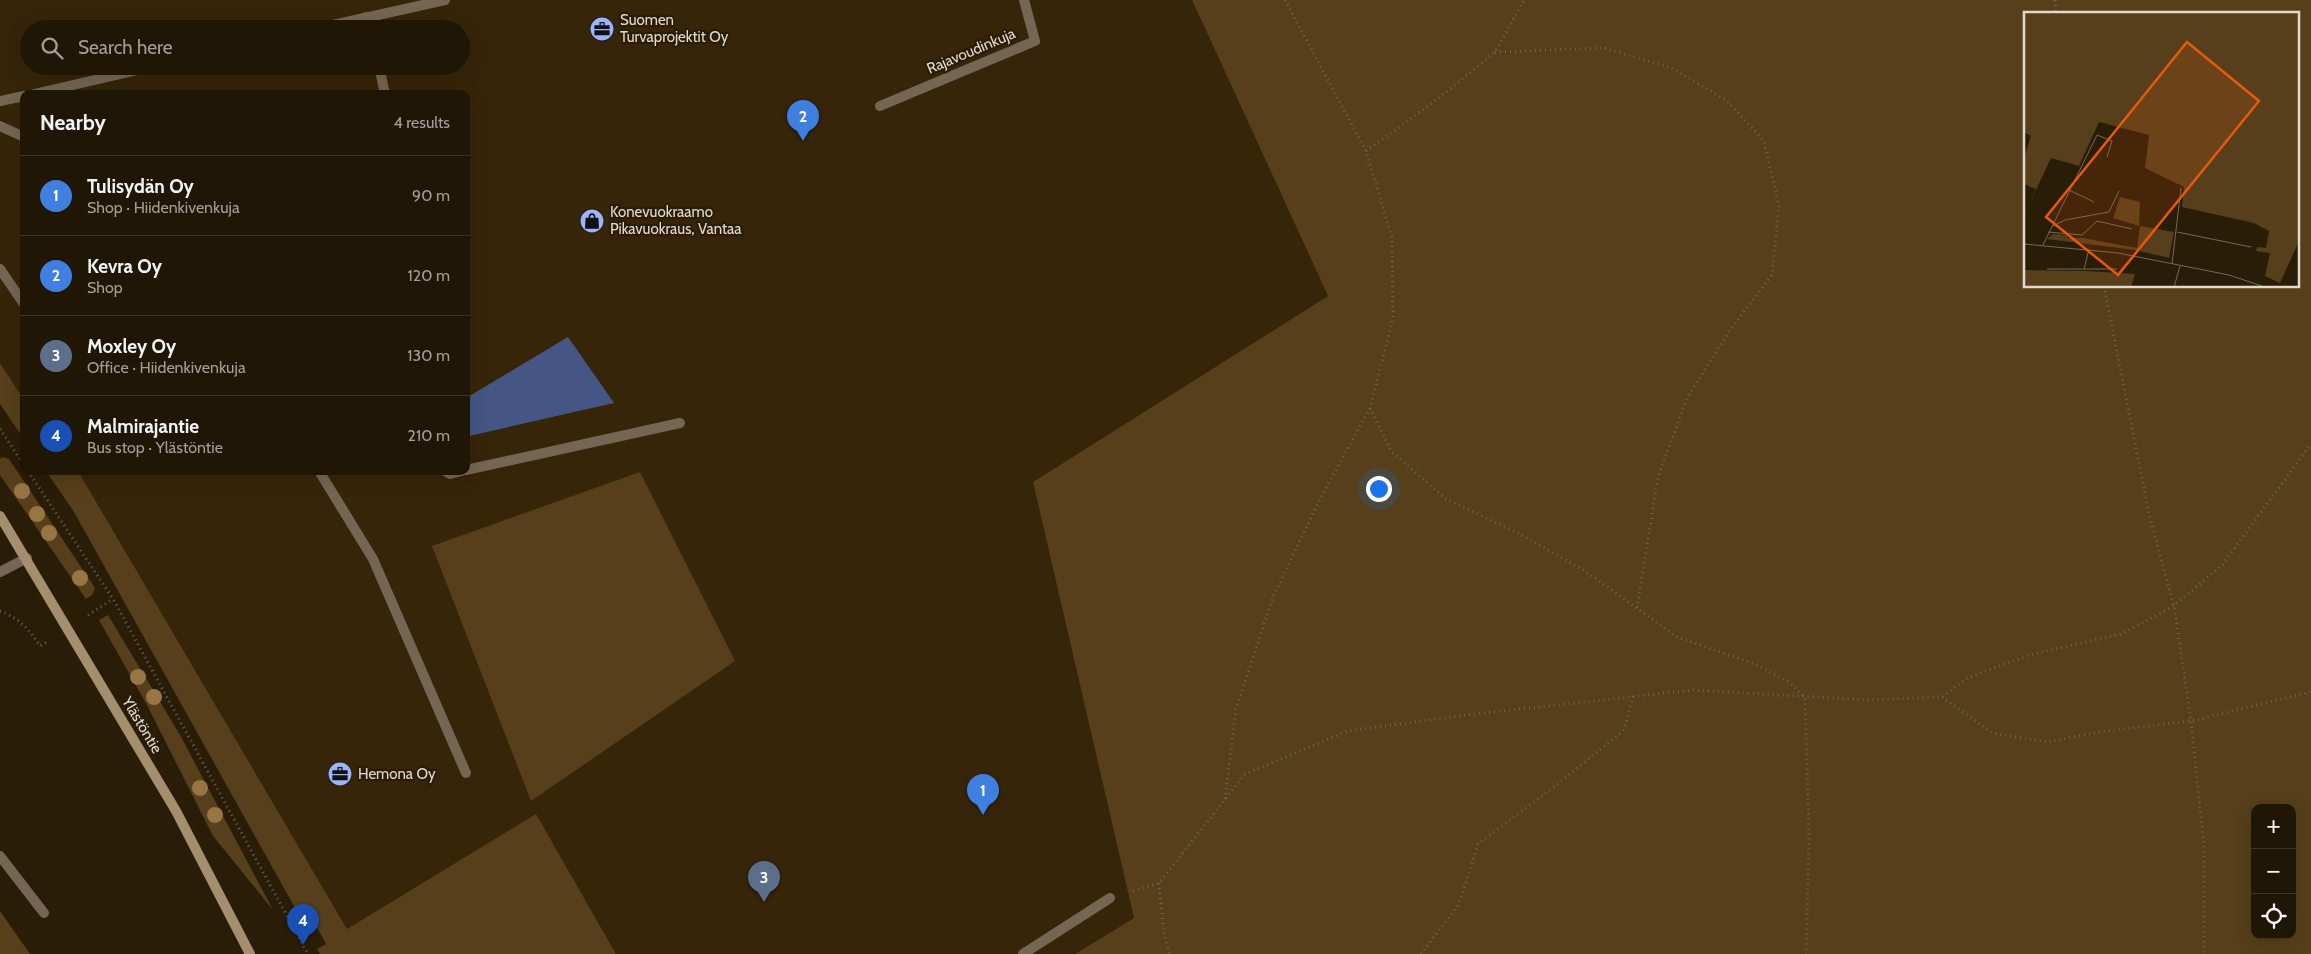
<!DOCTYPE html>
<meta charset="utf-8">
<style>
:root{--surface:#201606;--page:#2d2314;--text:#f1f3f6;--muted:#a29f9b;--line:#3d3528;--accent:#7c3aed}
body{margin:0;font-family:Cabin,sans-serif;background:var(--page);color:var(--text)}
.controls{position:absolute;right:15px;bottom:15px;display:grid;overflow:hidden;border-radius:10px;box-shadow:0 5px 20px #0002}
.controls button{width:45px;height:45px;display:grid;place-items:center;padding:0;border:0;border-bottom:1px solid var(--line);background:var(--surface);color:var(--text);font:25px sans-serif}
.you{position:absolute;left:1378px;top:488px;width:18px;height:18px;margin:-12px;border:4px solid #fff;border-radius:50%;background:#1a73e8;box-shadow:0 0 0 8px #1a73e833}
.badge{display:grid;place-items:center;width:32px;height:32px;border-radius:50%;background:var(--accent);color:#fff;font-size:16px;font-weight:700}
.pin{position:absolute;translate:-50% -41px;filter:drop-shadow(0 1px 2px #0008)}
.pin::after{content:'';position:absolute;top:26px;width:18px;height:15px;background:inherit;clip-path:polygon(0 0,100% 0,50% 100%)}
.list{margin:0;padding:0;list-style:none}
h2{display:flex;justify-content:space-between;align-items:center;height:65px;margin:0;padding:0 20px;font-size:21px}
h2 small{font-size:16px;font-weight:400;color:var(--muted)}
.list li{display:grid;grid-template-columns:32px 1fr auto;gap:15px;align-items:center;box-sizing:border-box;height:80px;padding:0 20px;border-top:1px solid var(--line)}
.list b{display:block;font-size:19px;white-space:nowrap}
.list p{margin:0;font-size:16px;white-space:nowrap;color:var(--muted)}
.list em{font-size:16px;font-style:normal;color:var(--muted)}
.icon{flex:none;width:28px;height:28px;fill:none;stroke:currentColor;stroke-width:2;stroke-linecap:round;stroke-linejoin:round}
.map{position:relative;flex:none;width:2311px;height:954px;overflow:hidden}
.search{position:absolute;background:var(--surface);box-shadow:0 5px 20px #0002;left:20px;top:20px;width:450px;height:55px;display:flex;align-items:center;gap:12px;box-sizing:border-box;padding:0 18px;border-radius:28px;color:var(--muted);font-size:19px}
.panel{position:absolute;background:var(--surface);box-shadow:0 5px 20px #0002;left:20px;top:90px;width:450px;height:385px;border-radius:10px}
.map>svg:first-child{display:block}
</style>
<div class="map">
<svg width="2311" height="954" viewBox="0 0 2311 954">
<rect width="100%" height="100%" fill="#2a1d08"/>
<path fill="#362509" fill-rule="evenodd" d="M0,0H1192L1328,296L1033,482L1134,918L1075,954H616L535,815L347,929L78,471H466V94H24V400L0,363ZM29,29H461V66H29Z"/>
<g fill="#563f1a" fill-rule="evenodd">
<path d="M1192,0H2311V954H1075L1134,918L1033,482L1328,296ZM2025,14H2297V286H2025ZM2255,808H2292V935H2255Z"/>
<polygon points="0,363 24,400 24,439 0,404"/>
<polygon points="2,457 9,459 95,588 92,595 86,599 0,475 0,459"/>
<polygon points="46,471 78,471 347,929 536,814 616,954 320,954 317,949 326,944 313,920 304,924 74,512"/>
<polygon points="640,472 735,661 531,801 432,546"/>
<polygon points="108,615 180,735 273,910 213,836 147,705 99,620"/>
<polygon points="0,911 30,954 0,954"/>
</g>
<polygon fill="#455684" points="568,337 614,403 469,436 466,431 466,398"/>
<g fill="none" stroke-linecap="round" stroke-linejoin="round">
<g stroke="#6f6352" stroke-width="3" stroke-dasharray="1 4" stroke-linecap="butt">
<polyline points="2055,0 2056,14"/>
<polyline points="1495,52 1604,48 1672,68 1727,101 1764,141 1779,206 1772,275 1730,330 1687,398 1658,477 1637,608"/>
<polyline points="1366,151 1439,98 1495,52 1524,0"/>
<polyline points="2104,286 2149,514 2174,606 2191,721 2204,846 2204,954"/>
<polyline points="1370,408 1391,451 1446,499 1518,533 1585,571 1677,637 1755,664 1789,682 1805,698 1809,837 1806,954"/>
<polyline points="0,429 24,465"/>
<polyline points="28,471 113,599 308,954"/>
<path d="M0,611C20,619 29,629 40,646L47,642"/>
<polyline points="88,615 113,599"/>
<polyline points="1942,697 1992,733 2047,742 2105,731 2191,721 2311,692"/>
<polyline points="1225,799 1236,709 1274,595 1320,499 1370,408 1393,318 1392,238 1366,151 1285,0"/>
<polyline points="1159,883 1164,934 1170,954"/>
<polyline points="1133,891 1159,883 1245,774 1348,731 1466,715 1693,690 1868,700 1942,697 1967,678 2029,655 2121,634 2174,606 2223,564 2311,444"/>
<polyline points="1421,954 1459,904 1478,844 1559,783 1624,730 1633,696"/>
</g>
<g stroke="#746652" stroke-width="10">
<polyline points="366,17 369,29"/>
<polyline points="315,29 445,0"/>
<polyline points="379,66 385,94"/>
<polyline points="34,94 155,66"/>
<polyline points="0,101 24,96"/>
<polyline points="880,106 1035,41 1024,0"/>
<polyline points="0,126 24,137"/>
<polyline points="0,269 24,304"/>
<polyline points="466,470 680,423"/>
<polyline points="319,471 373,559 466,773"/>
<polyline points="445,471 450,474 462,471"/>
</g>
<g stroke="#746652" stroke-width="10">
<polyline points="0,572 27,558"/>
<polyline points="0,856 44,913"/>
<polyline points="1023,954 1110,898"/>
</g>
<polyline stroke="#a58e6e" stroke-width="10" points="0,516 176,811 250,954"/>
</g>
<g fill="#977644">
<circle cx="22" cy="491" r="8"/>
<circle cx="37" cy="514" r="8"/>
<circle cx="49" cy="533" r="8"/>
<circle cx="80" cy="578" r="8"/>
<circle cx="138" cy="677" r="8"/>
<circle cx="154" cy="697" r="8"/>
<circle cx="200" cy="788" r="8"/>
<circle cx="215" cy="815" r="8"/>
</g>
<defs>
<symbol id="office-disc" viewBox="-11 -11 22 22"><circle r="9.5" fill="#9ab5fd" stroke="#2a1d08"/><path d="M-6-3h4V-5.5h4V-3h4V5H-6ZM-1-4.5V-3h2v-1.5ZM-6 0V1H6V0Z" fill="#111"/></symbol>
<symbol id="shop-disc" viewBox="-11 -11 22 22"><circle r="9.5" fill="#9ab5fd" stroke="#2a1d08"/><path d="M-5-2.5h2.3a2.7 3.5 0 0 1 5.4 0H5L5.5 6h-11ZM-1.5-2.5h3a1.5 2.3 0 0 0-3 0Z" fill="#111"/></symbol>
</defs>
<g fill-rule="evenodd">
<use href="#office-disc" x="588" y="15" width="28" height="28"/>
<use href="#shop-disc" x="578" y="207" width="28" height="28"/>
<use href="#office-disc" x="326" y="760" width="28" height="28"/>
</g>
<g text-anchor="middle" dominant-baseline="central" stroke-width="4.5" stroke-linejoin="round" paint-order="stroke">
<g font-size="15" fill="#e2d9cd" stroke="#2a1d08" text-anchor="start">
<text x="620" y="20">Suomen<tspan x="620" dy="17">Turvaprojektit Oy</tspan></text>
<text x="610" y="212">Konevuokraamo<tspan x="610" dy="17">Pikavuokraus, Vantaa</tspan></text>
<text x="358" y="774">Hemona Oy</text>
</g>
<g font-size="15" fill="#e2d9cd" stroke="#2a1d08">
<text transform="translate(971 51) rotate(-23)">Rajavoudinkuja</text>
<text transform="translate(142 725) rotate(59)">Ylästöntie</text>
</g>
</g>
<g transform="translate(2024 12)">
<rect width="275" height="275" fill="#2a1d08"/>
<path d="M1,0H275V229L256,271L241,264L246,241L232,239L233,235L242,236L245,219L230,211L158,195L160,175L121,156L125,123L75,110L55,154L27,146L0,204L12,177L0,172V146L7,124L0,120ZM96,185L116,190L115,214L89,206ZM116,214L150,220L145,246L111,238L23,227L29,222L43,223V226H59L113,236ZM0,258L62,259L111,262L107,275H0Z" fill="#563f1a"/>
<path fill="none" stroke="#746857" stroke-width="1" d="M45,178L70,190M29,214L41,208L85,200L95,179M24,220L58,223L73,209L108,217M153,220L227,235M0,232L94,241L205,263L241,275M19,233L73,123L88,129L83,145M148,252L157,176M23,257H93M60,257L65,237M150,275L156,254"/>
<path fill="#e8590c" fill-opacity="0.15" stroke="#e8590c" stroke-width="2.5" d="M163,30L235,89L94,263L22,205Z"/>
<rect width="275" height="275" fill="none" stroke="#e2d9cd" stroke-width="2.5"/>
</g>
</svg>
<div class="controls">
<button>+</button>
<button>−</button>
<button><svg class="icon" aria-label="locate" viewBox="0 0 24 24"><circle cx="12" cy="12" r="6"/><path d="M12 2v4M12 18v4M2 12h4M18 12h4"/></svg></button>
</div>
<div class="you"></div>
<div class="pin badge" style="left:983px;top:815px;background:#3f7fe0">1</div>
<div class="pin badge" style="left:803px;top:141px;background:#3f7fe0">2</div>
<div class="pin badge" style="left:764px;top:902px;background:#5c6f8a">3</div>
<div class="pin badge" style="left:303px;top:945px;background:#1a4fb4">4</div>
<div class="search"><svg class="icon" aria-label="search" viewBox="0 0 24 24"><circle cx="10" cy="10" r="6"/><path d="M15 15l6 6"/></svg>Search here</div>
<section class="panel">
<h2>Nearby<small>4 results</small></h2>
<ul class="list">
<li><span class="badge" style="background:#3f7fe0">1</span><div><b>Tulisydän Oy</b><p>Shop · Hiidenkivenkuja</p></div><em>90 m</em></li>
<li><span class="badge" style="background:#3f7fe0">2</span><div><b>Kevra Oy</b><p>Shop</p></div><em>120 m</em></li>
<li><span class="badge" style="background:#5c6f8a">3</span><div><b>Moxley Oy</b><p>Office · Hiidenkivenkuja</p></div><em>130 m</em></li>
<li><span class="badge" style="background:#1a4fb4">4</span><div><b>Malmirajantie</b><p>Bus stop · Ylästöntie</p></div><em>210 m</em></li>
</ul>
</section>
</div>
